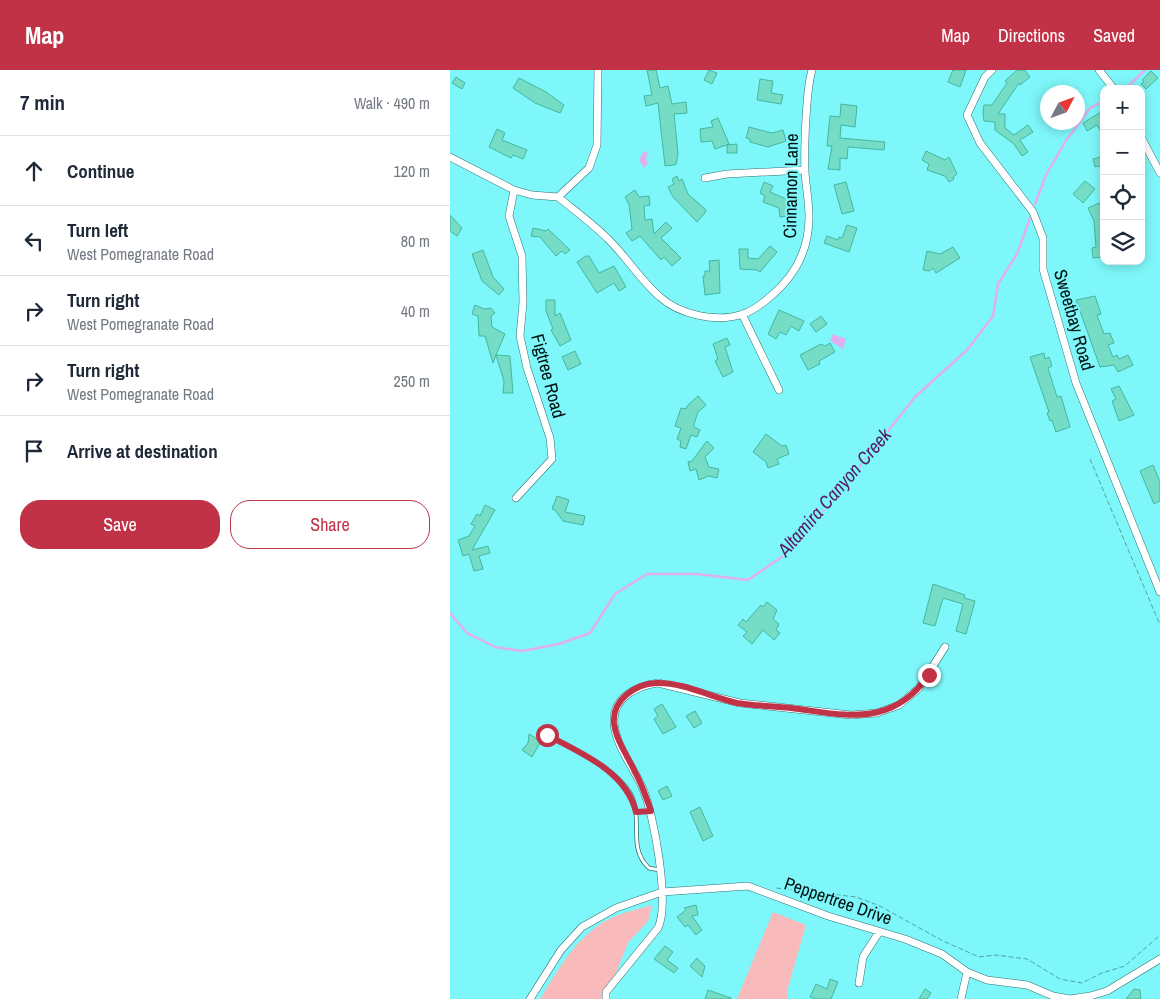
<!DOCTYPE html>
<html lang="en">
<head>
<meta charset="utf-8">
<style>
  :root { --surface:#fff; --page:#f2f2f3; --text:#1f2937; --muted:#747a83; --line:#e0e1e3; --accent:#c23246 }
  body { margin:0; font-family:"Archivo Narrow",sans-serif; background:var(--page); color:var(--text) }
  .controls { position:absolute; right:15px; top:15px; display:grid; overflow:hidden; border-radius:10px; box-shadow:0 2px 12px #0003 }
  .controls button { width:45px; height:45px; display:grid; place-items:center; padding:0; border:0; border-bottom:1px solid var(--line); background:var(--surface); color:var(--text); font:25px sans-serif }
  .compass { position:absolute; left:590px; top:15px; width:45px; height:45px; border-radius:50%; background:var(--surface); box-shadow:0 2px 12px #0003; rotate:49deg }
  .stop { position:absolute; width:15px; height:15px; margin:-11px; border:4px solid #c23246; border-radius:50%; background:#fff }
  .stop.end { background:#c23246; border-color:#fff; box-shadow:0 1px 5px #0008 }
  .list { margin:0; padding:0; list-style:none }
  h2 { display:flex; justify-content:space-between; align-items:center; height:65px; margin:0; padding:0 20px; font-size:21px }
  h2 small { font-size:16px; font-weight:400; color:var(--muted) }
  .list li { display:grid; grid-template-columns:32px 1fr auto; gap:15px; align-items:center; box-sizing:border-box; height:70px; padding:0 20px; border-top:1px solid var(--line) }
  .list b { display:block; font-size:19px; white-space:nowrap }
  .list p { margin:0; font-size:16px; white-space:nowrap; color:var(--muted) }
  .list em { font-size:16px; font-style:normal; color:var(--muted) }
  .actions { display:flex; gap:10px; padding:15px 20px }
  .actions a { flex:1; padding:11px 0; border:1px solid var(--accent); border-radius:20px; text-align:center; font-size:18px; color:var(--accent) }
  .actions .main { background:var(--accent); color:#fff }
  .icon { flex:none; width:28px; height:28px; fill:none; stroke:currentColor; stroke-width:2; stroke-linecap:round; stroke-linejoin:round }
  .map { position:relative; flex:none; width:710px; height:929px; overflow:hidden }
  header { display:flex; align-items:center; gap:30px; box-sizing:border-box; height:70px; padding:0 25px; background:var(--accent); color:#fff }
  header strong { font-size:24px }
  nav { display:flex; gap:28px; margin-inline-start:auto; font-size:18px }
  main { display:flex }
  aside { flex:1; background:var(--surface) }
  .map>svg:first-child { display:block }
</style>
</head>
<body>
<header>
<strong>Map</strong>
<nav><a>Map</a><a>Directions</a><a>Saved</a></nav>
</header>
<main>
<aside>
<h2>7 min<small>Walk · 490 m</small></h2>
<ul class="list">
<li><svg class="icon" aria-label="ahead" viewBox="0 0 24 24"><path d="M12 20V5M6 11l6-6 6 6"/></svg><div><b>Continue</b></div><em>120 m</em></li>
<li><svg class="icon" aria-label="left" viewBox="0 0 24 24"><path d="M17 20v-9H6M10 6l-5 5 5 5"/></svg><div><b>Turn left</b><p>West Pomegranate Road</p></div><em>80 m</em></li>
<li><svg class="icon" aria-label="right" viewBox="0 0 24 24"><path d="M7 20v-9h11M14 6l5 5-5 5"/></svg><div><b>Turn right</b><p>West Pomegranate Road</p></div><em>40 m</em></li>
<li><svg class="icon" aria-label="right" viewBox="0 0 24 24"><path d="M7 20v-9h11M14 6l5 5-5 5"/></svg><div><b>Turn right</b><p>West Pomegranate Road</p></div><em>250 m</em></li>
<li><svg class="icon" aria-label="arrive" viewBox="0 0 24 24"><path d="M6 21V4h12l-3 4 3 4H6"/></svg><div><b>Arrive at destination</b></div></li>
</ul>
<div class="actions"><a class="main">Save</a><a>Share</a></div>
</aside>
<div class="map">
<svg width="710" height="929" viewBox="0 0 710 929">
  <rect width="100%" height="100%" fill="#7ef7fa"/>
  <path fill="#f9babb" d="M202 835 198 851 178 873 155 929H90C109 898 127 865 161 848 174 842 189 839 202 835Z
    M323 842 356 855 337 921 338 929H287Z"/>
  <path fill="#e0afef" d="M194 81 198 83 196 89 198 93 194 98 189 90Z
    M383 264 396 269 393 279 380 271Z"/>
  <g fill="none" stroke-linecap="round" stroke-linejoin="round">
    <path stroke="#e0afef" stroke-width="2.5" d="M675 19 695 0
      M585 134 596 105 615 72 640 38 654 31
      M0 543 17 563 45 577 72 581 109 574 140 563 165 524 197 504H247L298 510 336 484 387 425 465 327 517 280 543 246 548 214 567 184 580 148"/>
  </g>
  <path fill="#75dcc6" stroke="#43b7a1" d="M197 0H206L210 18 218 16 222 34 236 32 237 43 224 44 228 84 226 94 224 95 215 96 208 33 196 36 194 26 202 25Z
    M259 0 267 3 262 14 254 10Z
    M503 0H516L510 17 498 12Z
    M567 0H575L580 7 570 15 569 13 548 44H555V58L564 65 578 55 583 62 570 70 578 82 572 86 564 74 545 60V52L534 51 533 43 534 35H542L557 13 555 11Z
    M701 1 708 8 696 19 691 14 694 12 692 10Z
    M6 7 15 13 12 19 2 13Z
    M69 8 96 22 114 35 110 43 85 33 63 18Z
    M310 9 323 11 321 23 333 25 331 34 307 30Z
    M391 34 407 36 405 57 391 55 390 68 435 72 434 80 398 77 397 89 390 88V100L378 99 382 76H377L380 46 390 47Z
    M651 42 654 47V67L647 55 637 61 633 53Z
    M268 48 279 74 265 79 262 71 251 72 250 59 263 57 261 51Z
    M299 57 322 63 333 60 336 71 318 77 300 72V69L296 68Z
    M47 59 55 63 52 70 77 80 73 89 63 85 61 88 39 77Z
    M287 74V83H277V75Z
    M476 81 495 90 499 87 507 104 503 107 504 109 499 112 495 106 477 100 479 94 472 90Z
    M654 86V95L645 97 643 89Z
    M227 106 229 111 232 109 238 124 256 140 255 143 247 152 223 127 218 117 224 114 222 109Z
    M635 111 645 119 633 133 623 124Z
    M314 112 323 116 320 122 341 131 340 146 330 147 329 138 313 132 315 126 310 123Z
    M396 112 404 141 392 144 384 115Z
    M185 120 189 127 199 126 200 135 194 136 195 150 202 149 204 164 216 152 222 158 211 168 231 188 222 196 214 187 211 190 190 166 182 171 176 163 182 159 179 134 175 127Z
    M649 133 654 142 651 144 654 187 643 188 642 178 646 177 644 151 638 138Z
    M0 145 12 158 7 166 0 161Z
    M397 155 407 158 399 182 374 173 377 166 388 170 389 167 392 168Z
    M83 158 96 161 98 159 120 180 115 184 112 181 106 186 90 167 81 166Z
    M320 176 327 182 310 202 307 200 290 199 289 179H298V188L308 189Z
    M503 177 510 188 486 203 483 198 479 201 473 200 477 181 490 184Z
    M33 180 43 207 54 219 49 225 32 211 22 184Z
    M136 186H139L149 203 164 196 176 217 169 221 164 213 147 223 127 192Z
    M269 190 270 223 255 225 253 206H255V201H260L259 191Z
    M645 226 651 244 647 245 654 264 660 263 664 273 658 275 663 287 667 285 669 289 678 285 683 295 668 302 664 295 650 297 626 230Z
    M96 230H105V246L110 243 121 270 110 276 101 260 103 259 96 241Z
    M25 235 34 239 41 238 45 243 41 246 42 257 55 264 46 285 60 286 63 323H53L54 311 46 285 43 293 35 266H29L28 246 22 244Z
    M329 240 354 251 349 261 341 256 336 265 330 262 326 269 318 264Z
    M371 246 377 254 366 262 360 254Z
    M277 268 280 275 275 277 283 302 273 307 265 291 268 289 263 274Z
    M380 273 385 282 369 291 370 294 358 300 350 285 371 274 375 276Z
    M125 281 131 294 118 300 112 287Z
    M594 283 595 289 599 287 602 296 598 298 607 327 611 326 620 357 606 362 602 350 600 351 597 343 599 342 580 287Z
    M669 316 684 345 669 351 662 331 666 329 661 319Z
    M248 326 256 335 248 342 244 354V357L250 360 247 367 241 365 236 379 230 377 231 371 227 369 231 358 225 356 231 338 236 339 238 335Z
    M316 364 332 376 336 375 339 384 327 389 329 394 318 398 316 392 303 382Z
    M257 371 264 378 255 387 259 397 269 399 267 408 259 406 249 410 246 399 240 401 238 392 242 391Z
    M703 395 710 412V431L704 434 690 401Z
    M107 426 119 430 115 442 135 446 133 455 113 451 105 440 102 439Z
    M35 435 45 440 22 480 38 476 40 483 29 486 33 499 24 501 19 484 13 486 8 470 19 466 25 456 21 454 27 444 30 446Z
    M483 514 515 525 514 528 525 531 516 564 506 561 513 534 493 528 485 556 473 553Z
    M317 532 327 540 323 549 329 554 326 560 330 563 324 570 313 560 302 574 293 566 297 562 288 555 293 549 296 552 311 535 313 537Z
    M212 634 226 657 213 664 204 649 208 646 204 639Z
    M245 641 252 653 244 658 236 646Z
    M79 664 91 671 82 687 72 680 78 673Z
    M217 716 222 726 213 730 208 721Z
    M250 737 263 766 253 771 240 742Z
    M246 835 248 845 242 846 252 860 246 865 238 855 235 857 227 847 236 840 234 838Z
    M215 876 223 882 217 890 228 898 224 903 204 889Z
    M247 888 255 896 252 907 240 896Z
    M380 909 388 912 381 929H365L360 927 366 914 377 919Z
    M475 919 481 923 477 929H469Z
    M684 919 690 920 691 929H676Z
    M258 920 281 928V929H255Z"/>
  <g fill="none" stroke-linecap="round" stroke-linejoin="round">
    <g stroke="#317173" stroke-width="4.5">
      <path id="service" d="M97 665C123 679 171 700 183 729 192 752 178 779 199 798L209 800
        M186 742 201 741"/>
    </g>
    <g stroke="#317173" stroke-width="8">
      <path id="minor" d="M542 0 535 7 517 45 530 73 583 142 593 168V199L626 313 710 522
        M649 0 664 19
        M691 67 710 103
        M0 87 64 120 82 125 108 127 139 98 147 75 148 0
        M255 108 277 104 355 100
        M64 120 59 146 72 186 73 233 70 266 77 298 100 368 102 389 66 428
        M108 127C124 140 142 153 157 168 176 186 190 210 210 227 230 245 267 253 293 244 303 241 313 233 321 226 346 205 359 180 359 147 359 132 356 117 355 102 354 79 356 20 362 0
        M292 244 329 320
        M409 913 413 887 429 862
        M80 929 111 880 132 857 166 838 212 822 298 816 378 846 455 869 492 884 517 902 537 910 577 915 603 926 620 929 640 926 657 921 710 889
        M156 929V922L208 858C220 833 204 745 193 719 184 698 165 675 164 652 163 627 187 616 208 613L290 633 401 645 427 643 449 635 469 618 495 577
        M511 929 517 902"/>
    </g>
    <path stroke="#50a2a4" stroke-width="1" stroke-dasharray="5 2.5" stroke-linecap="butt" d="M640 389 710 555
      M326 818 406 827 430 836 491 870 529 887 545 885 577 889 610 909 632 913 652 903 675 896 710 865"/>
    <use href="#service" stroke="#fff" stroke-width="3"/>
    <use href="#minor" stroke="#fff" stroke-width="7"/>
  </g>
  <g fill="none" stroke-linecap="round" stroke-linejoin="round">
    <path stroke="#c23246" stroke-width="6" d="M97 665C131 683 176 701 186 742L201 741C196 727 192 714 185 702 178 686 166 671 164 653 162 630 185 614 206 613 233 612 261 627 287 633 305 636 323 636 341 638 368 641 400 649 428 642 449 637 466 623 479 605"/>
  </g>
  <g text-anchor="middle" stroke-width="4" stroke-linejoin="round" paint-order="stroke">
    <g font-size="18" fill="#001112" stroke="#7ef7fa">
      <text transform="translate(341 116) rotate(-89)" y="6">Cinnamon Lane</text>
      <text transform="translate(624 250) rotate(74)" y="6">Sweetbay Road</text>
      <text transform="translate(98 306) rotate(75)" y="6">Figtree Road</text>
      <text transform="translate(388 831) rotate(19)" y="6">Peppertree Drive</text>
    </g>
    <g font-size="19" font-style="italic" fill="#561b66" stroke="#7ef7fa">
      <text transform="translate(384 422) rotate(-49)" y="7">Altamira Canyon Creek</text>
    </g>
  </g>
</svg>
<div class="controls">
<button>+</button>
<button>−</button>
<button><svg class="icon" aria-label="locate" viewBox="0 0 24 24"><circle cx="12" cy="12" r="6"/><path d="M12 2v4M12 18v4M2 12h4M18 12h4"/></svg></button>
<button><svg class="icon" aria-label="layers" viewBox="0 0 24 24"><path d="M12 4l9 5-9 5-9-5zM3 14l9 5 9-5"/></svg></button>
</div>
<svg class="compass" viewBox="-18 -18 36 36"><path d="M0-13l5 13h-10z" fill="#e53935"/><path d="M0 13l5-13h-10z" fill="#747a83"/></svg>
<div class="stop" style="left:97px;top:665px"></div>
<div class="stop end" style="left:479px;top:605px"></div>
</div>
</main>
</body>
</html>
